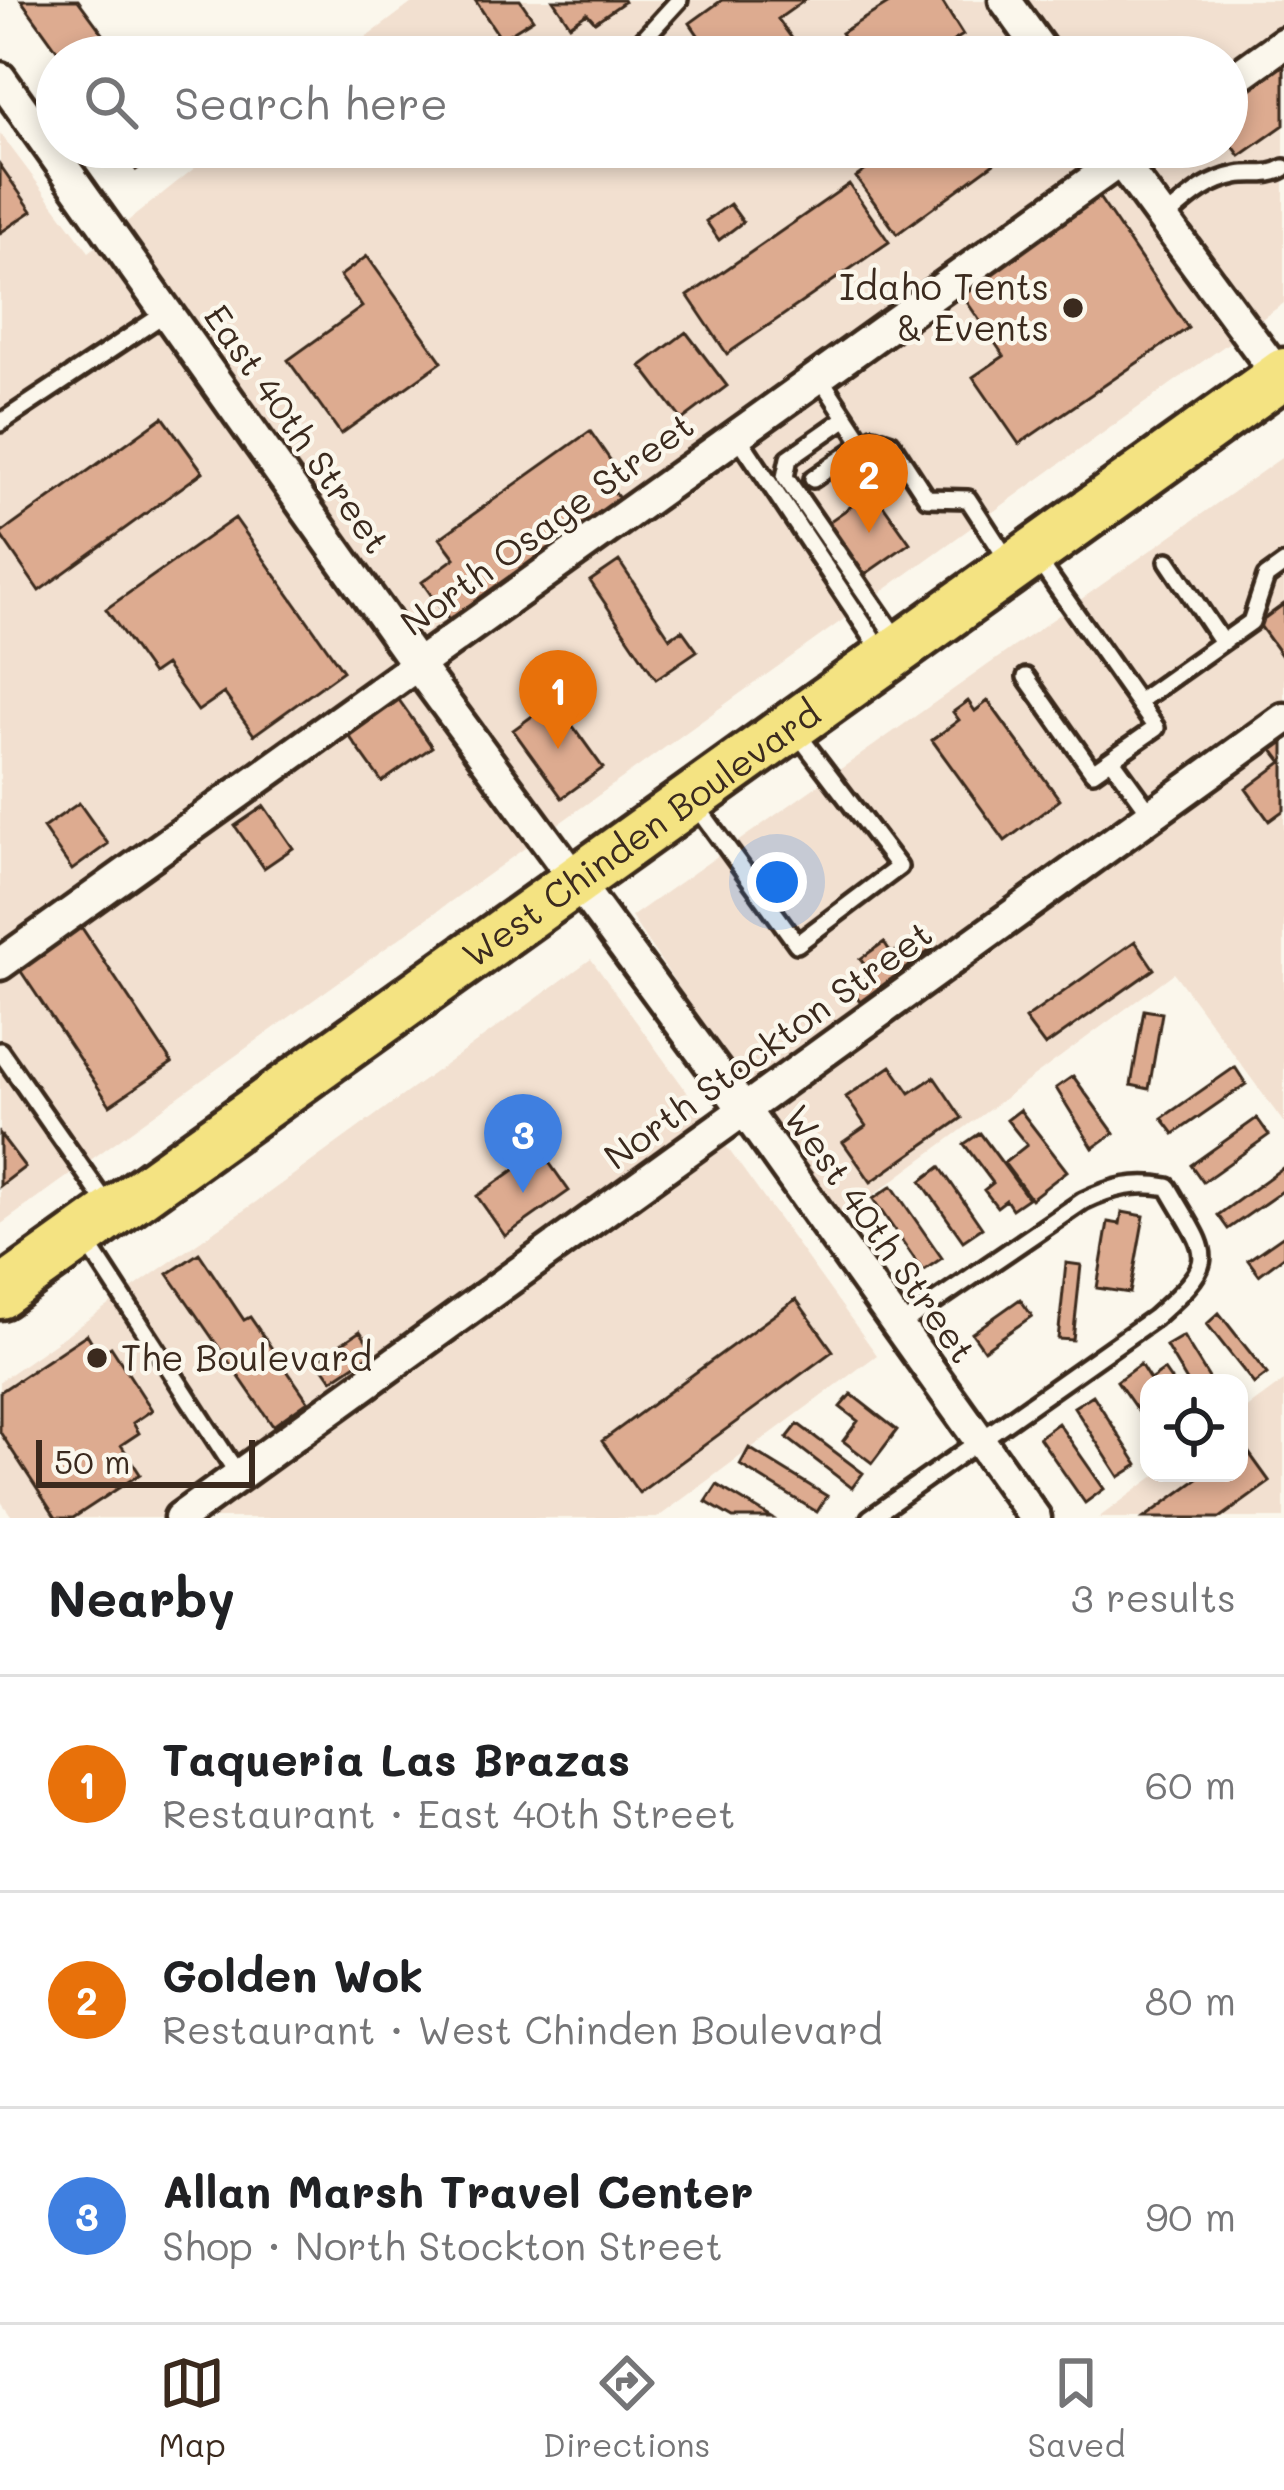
<!DOCTYPE html>
<html lang="en">
<head>
<meta charset="utf-8">
<style>
  :root { --surface:#fff; --page:#f6f6f6; --text:#202124; --muted:#757577; --line:#e0e0e0; --accent:#3b2a1e }
  body { margin:0; font-family:Mali,sans-serif; background:var(--page); color:var(--text) }
  .controls { position:absolute; right:36px; bottom:36px; display:grid; overflow:hidden; border-radius:24px; box-shadow:0 6px 18px #0003 }
  .controls button { width:108px; height:108px; display:grid; place-items:center; padding:0; border:0; border-bottom:3px solid var(--line); background:var(--surface); color:var(--text); font:60px sans-serif }
  .scale { position:absolute; left:36px; bottom:30px; width:219px; box-sizing:border-box; padding-left:12px; border:6px solid #3b2a1e; border-top:0; font-size:33px; line-height:42px; white-space:nowrap; color:#3b2a1e; -webkit-text-stroke:9px #fbf7ec; paint-order:stroke }
  .you { position:absolute; left:777px; top:882px; width:42px; height:42px; margin:-30px; border:9px solid #fff; border-radius:50%; background:#1a73e8; box-shadow:0 0 0 18px #1a73e833 }
  .badge { display:grid; place-items:center; width:78px; height:78px; border-radius:50%; background:var(--accent); color:#fff; font-size:39px; font-weight:700 }
  .pin { position:absolute; translate:-50% -99px; filter:drop-shadow(0 3px 6px #0008) }
  .pin::after { content:''; position:absolute; top:63px; width:42px; height:36px; background:inherit; clip-path:polygon(0 0,100% 0,50% 100%) }
  .list { margin:0; padding:0; list-style:none }
  h2 { display:flex; justify-content:space-between; align-items:center; height:156px; margin:0; padding:0 48px; font-size:51px }
  h2 small { font-size:39px; font-weight:400; color:var(--muted) }
  .list li { display:grid; grid-template-columns:78px 1fr auto; gap:36px; align-items:center; box-sizing:border-box; height:216px; padding:0 48px; border-top:3px solid var(--line) }
  .list b { display:block; font-size:45px; white-space:nowrap }
  .list p { margin:0; font-size:39px; white-space:nowrap; color:var(--muted) }
  .list em { font-size:39px; font-style:normal; color:var(--muted) }
  .icon { flex:none; width:66px; height:66px; fill:none; stroke:currentColor; stroke-width:2; stroke-linecap:round; stroke-linejoin:round }
  .map { position:relative; flex:none; width:1284px; height:1518px; overflow:hidden }
  .search { position:absolute; background:var(--surface); box-shadow:0 6px 18px #0003; left:36px; right:36px; top:36px; height:132px; display:flex; align-items:center; gap:30px; box-sizing:border-box; padding:0 42px; border-radius:66px; color:var(--muted); font-size:45px }
  .sheet { height:804px; background:var(--surface) }
  nav { display:flex; justify-content:space-around; align-items:center; box-sizing:border-box; height:168px; border-top:3px solid var(--line); background:var(--surface); font-size:33px; color:var(--muted) }
  nav a { display:grid; justify-items:center; gap:6px }
  nav .on { color:var(--accent) }
  .map>svg:first-child { display:block }
</style>
</head>
<body>
<div class="map">
<svg width="1284" height="1518" viewBox="0 0 1284 1518">
  <rect width="100%" height="100%" fill="#fbf7ec"/>
  <filter id="ink" filterUnits="userSpaceOnUse"><feTurbulence type="fractalNoise" baseFrequency=".00833" numOctaves="2"/><feDisplacementMap in="SourceGraphic" scale="24" xChannelSelector="R" yChannelSelector="G"/><feConvolveMatrix kernelMatrix="1 2 1 2 8 2 1 2 1" color-interpolation-filters="sRGB"/></filter>
  <g filter="url(#ink)">
    <path fill="#f2e0d0" d="M416 0H1284V303L0 1225V133L89 252 221 147H1227V57H340Z
      M1284 456V1123L1174 973 837 1222 631 917Z
      M591 959 877 1355 657 1518H13L0 1500V1381L263 1197Z
      M1284 1381V1518H1098L1159 1473H1239V1414Z"/>
    <path fill="#ddab90" stroke="#3b2a1e" stroke-width="3" d="M21 0H78L109 42 89 57H62Z
      M475 0H520L533 19 501 39Z
      M553 0H623L624 2 595 22 587 13 570 25Z
      M722 0H805L778 19 801 51 793 57H701L709 51 690 23Z
      M894 0H941L963 35 928 57H856L841 33Z
      M1284 60V125L1240 156 1227 138V100Z
      M120 147H164L165 150 136 170Z
      M898 147H1016L897 234 856 177Z
      M0 165 32 211 0 233Z
      M849 184 889 242 727 354 688 296Z
      M1096 193 1188 328 1019 444 973 377 1004 356 958 289Z
      M730 204 743 222 719 240 706 221Z
      M367 256 442 362 341 434 288 360 362 307 340 276Z
      M686 332 727 386 682 420 641 366Z
      M163 417 203 472 39 591 0 534Z
      M590 431 615 467 603 476 620 500 451 623 422 582 455 558 440 538Z
      M873 491 910 543 864 575 827 523Z
      M235 518 343 671 254 735 224 693 198 711 165 665 152 674 106 609Z
      M619 561 670 638 682 630 697 651 656 679 590 581Z
      M1284 604V659L1258 623Z
      M392 690 432 747 382 782 342 726Z
      M554 700 603 768 562 798 513 730Z
      M968 701 975 711 988 701 1060 800 1005 841 932 740 959 720 953 712Z
      M1284 742V810L1269 821 1246 789 1282 762 1273 750Z
      M79 803 108 844 72 870 43 828Z
      M264 806 293 848 264 868 235 826Z
      M78 922 172 1063 110 1105 16 964Z
      M921 933 932 949 860 1002 849 986 869 971 860 959 884 942 892 954Z
      M1135 941 1154 969 1045 1046 1025 1019Z
      M1144 1010 1162 1013 1149 1089 1131 1085Z
      M891 1066 910 1093 934 1077 962 1118 871 1182 843 1142 866 1126 846 1097Z
      M1235 1067 1246 1084 1174 1134 1162 1118Z
      M1073 1076 1114 1133 1093 1148 1056 1088Z
      M1020 1110 1067 1171 1031 1199 1004 1163 1027 1145 1007 1120Z
      M1257 1118 1269 1135 1203 1182 1191 1165Z
      M980 1133 1028 1198 1012 1209 1006 1200 997 1207 984 1190 993 1183 964 1144Z
      M0 1134 25 1167 0 1186Z
      M541 1151 569 1191 505 1236 477 1196Z
      M940 1167 982 1228 963 1241 921 1181Z
      M1284 1167V1190L1228 1229 1218 1215Z
      M892 1186 942 1258 923 1271 873 1199Z
      M1122 1212 1144 1216 1130 1293 1097 1288 1108 1222 1120 1224Z
      M1284 1235V1256L1259 1275 1248 1260Z
      M199 1253 244 1320 250 1317 308 1401 273 1426 168 1274Z
      M1066 1263 1081 1265 1073 1340 1058 1339Z
      M796 1299 833 1351 639 1493 602 1441Z
      M1020 1299 1032 1316 984 1350 972 1333Z
      M1219 1313 1267 1374 1254 1384 1207 1324Z
      M360 1331 374 1352 332 1380 318 1360Z
      M87 1334 99 1354 111 1347 152 1410 133 1423 139 1433 121 1445 140 1474 73 1518H56L0 1432V1392Z
      M1183 1336 1212 1383H1188L1166 1346Z
      M1140 1364 1150 1380 1164 1370 1173 1383H1149V1427L1117 1381Z
      M851 1394 897 1430 872 1463 843 1441 858 1421 840 1407Z
      M1093 1395 1138 1465 1119 1477 1074 1407Z
      M1058 1423 1104 1489 1085 1503 1039 1437Z
      M798 1424 863 1473 852 1488 787 1438Z
      M1244 1446 1270 1482 1220 1518H1144L1206 1473H1239V1450Z
      M749 1448 827 1496 817 1512 740 1465Z
      M717 1485 772 1518H733L706 1502Z"/>
    <g fill="none" stroke-linecap="round" stroke-linejoin="round">
      <g stroke="#3b2a1e" stroke-width="24">
        <path id="lane" d="M627 57 679 0
          M1163 220C1187 200 1205 181 1237 175 1253 172 1269 177 1284 168
          M819 376 863 443
          M846 418 789 458 785 477 899 642
          M0 423 167 312
          M737 435 882 652
          M813 479 873 437 891 443 927 498 968 499 1011 565
          M1168 561 1222 642
          M1026 677 1093 772 1156 728 1038 560
          M1138 702 1251 622 1266 577 1284 564
          M1112 760 1152 815
          M696 805 797 944 899 867 797 733
          M0 1051 111 1210
          M87 1242 239 1476
          M870 1518 1154 1318C1222 1257 1209 1259 1168 1187 1136 1181 1112 1187 1083 1201L898 1327"/>
      </g>
      <g stroke="#3b2a1e" stroke-width="39">
        <path id="street" d="M1005 0 1046 57
          M0 78 417 665 745 1111 1035 1518
          M1227 84 1284 43
          M1110 147 1284 383
          M0 964 1139 147
          M180 1518 1284 719"/>
      </g>
      <g stroke="#3b2a1e" stroke-width="57">
        <g id="primary">
          <path id="s1" d="M0 1294 1284 373"/>
        </g>
      </g>
      <use href="#lane" stroke="#fbf7ec" stroke-width="15"/>
      <use href="#street" stroke="#fbf7ec" stroke-width="30"/>
      <use href="#primary" stroke="#f4e382" stroke-width="48"/>
    </g>
  </g>
  <g fill="#3b2a1e" stroke="#fbf7ec" stroke-width="4.5">
    <circle cx="1073" cy="308" r="12"/>
    <circle cx="97" cy="1358" r="12"/>
  </g>
  <g text-anchor="middle" stroke-width="9" stroke-linejoin="round" paint-order="stroke">
    <g font-size="36" fill="#3b2a1e" stroke="#fbf7ec" text-anchor="end">
      <text x="1049" y="300">Idaho Tents<tspan x="1049" dy="41">&amp; Events</tspan></text>
      <text x="121" y="1371" text-anchor="start">The Boulevard</text>
    </g>
    <g font-size="36" fill="#3b2a1e" stroke="#fbf7ec">
      <text transform="translate(297 429) rotate(55)" y="13">East 40th Street</text>
      <text transform="translate(547 524) rotate(-36)" y="13">North Osage Street</text>
      <text dy="13" stroke="none"><textPath href="#s1" startOffset="789">West Chinden Boulevard</textPath></text>
      <text transform="translate(768 1045) rotate(-36)" y="13">North Stockton Street</text>
      <text transform="translate(880 1234) rotate(55)" y="13">West 40th Street</text>
    </g>
  </g>
</svg>
<div class="controls">
<button><svg class="icon" aria-label="locate" viewBox="0 0 24 24"><circle cx="12" cy="12" r="6"/><path d="M12 2v4M12 18v4M2 12h4M18 12h4"/></svg></button>
</div>
<div class="scale">50 m</div>
<div class="you"></div>
<div class="pin badge" style="left:558px;top:749px;background:#e8710a">1</div>
<div class="pin badge" style="left:869px;top:533px;background:#e8710a">2</div>
<div class="pin badge" style="left:523px;top:1193px;background:#3f7fe0">3</div>
<div class="search"><svg class="icon" aria-label="search" viewBox="0 0 24 24"><circle cx="10" cy="10" r="6"/><path d="M15 15l6 6"/></svg>Search here</div>
</div>
<section class="sheet">
<h2>Nearby<small>3 results</small></h2>
<ul class="list">
<li><span class="badge" style="background:#e8710a">1</span><div><b>Taqueria Las Brazas</b><p>Restaurant · East 40th Street</p></div><em>60 m</em></li>
<li><span class="badge" style="background:#e8710a">2</span><div><b>Golden Wok</b><p>Restaurant · West Chinden Boulevard</p></div><em>80 m</em></li>
<li><span class="badge" style="background:#3f7fe0">3</span><div><b>Allan Marsh Travel Center</b><p>Shop · North Stockton Street</p></div><em>90 m</em></li>
</ul>
</section>
<nav>
<a class="on"><svg class="icon" aria-label="map" viewBox="0 0 24 24"><path d="M3 6l6-2 6 2 6-2v14l-6 2-6-2-6 2zM9 4v14M15 6v14"/></svg>Map</a>
<a><svg class="icon" aria-label="directions" viewBox="0 0 24 24"><path d="M12 3l9 9-9 9-9-9zM9 14v-3h6M13 9l2 2-2 2"/></svg>Directions</a>
<a><svg class="icon" aria-label="saved" viewBox="0 0 24 24"><path d="M7 4h10v16l-5-4-5 4z"/></svg>Saved</a>
</nav>
</body>
</html>
